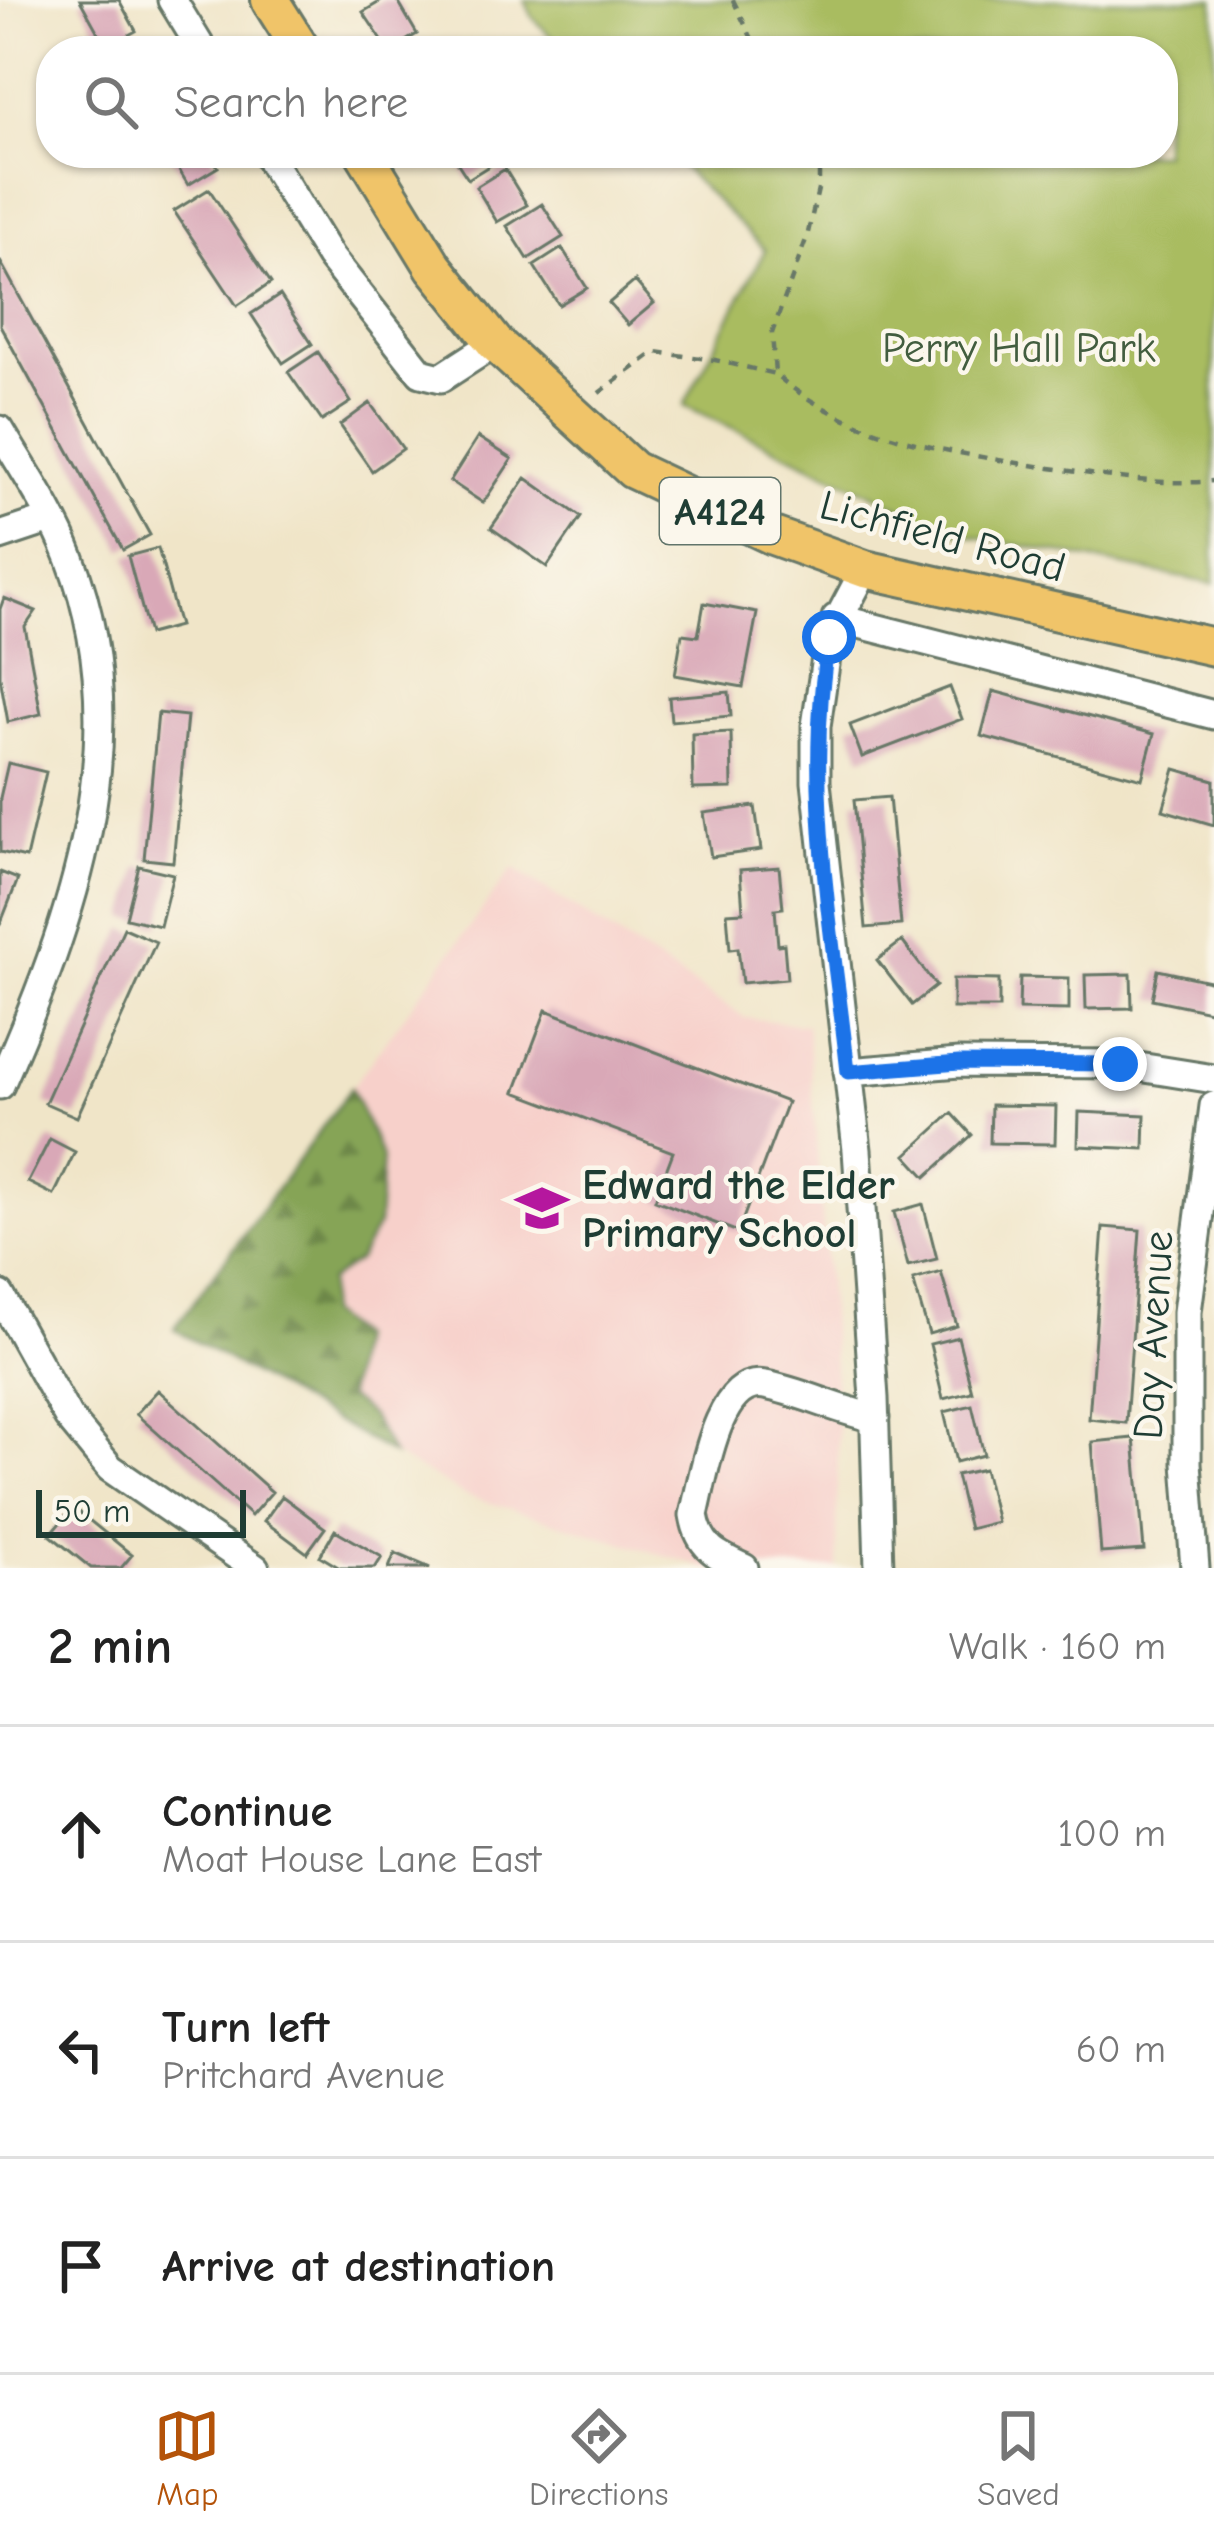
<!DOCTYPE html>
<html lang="en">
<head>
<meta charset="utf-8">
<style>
  :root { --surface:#fff; --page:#f2f2f2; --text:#222; --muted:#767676; --line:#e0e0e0; --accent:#b45309 }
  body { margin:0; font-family:"Comic Neue",sans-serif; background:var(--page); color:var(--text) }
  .scale { position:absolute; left:36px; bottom:30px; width:210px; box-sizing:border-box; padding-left:12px; border:6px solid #1f3d34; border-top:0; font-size:33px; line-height:42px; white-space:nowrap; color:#1f3d34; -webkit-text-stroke:9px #fbf7ec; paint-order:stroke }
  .stop { position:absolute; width:36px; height:36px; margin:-27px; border:9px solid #1a73e8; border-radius:50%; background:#fff }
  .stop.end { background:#1a73e8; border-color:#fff; box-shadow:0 3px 12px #0008 }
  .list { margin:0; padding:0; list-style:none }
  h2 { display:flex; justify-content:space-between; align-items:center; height:156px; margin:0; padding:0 48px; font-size:51px }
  h2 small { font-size:39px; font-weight:400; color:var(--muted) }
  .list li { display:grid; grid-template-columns:78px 1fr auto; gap:36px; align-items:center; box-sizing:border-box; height:216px; padding:0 48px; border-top:3px solid var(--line) }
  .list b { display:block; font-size:45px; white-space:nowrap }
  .list p { margin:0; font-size:39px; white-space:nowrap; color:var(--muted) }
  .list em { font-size:39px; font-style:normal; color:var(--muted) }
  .icon { flex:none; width:66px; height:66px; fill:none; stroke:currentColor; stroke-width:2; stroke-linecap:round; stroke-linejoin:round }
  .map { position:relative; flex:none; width:1214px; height:1568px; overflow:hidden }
  .search { position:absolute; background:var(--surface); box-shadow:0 3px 9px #0004; left:36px; right:36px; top:36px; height:132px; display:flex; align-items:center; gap:30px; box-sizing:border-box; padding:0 42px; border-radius:48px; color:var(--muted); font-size:45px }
  .sheet { height:804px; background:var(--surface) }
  nav { display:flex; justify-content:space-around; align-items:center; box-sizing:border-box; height:168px; border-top:3px solid var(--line); background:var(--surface); font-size:33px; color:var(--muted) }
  nav a { display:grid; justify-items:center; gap:6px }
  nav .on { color:var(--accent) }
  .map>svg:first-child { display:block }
</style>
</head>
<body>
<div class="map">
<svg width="1214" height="1568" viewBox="0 0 1214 1568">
  <defs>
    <pattern id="forest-firs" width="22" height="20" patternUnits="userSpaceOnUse" patternTransform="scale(3)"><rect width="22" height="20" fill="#86a456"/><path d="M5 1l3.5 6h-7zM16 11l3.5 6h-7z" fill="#6d8748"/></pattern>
  </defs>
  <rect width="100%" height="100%" fill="#fbf7ec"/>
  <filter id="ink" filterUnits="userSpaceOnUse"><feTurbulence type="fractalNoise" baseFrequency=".00833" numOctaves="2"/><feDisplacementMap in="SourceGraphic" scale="24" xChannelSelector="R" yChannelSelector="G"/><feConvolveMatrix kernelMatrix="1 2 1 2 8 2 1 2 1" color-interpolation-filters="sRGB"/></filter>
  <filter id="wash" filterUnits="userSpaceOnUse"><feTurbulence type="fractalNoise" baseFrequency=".004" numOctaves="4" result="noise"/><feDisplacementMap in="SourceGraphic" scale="48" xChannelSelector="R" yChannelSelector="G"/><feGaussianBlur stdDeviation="2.7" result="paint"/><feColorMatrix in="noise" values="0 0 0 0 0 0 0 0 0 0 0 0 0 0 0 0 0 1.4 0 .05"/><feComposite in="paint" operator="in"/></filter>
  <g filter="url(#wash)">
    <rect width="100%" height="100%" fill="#f0e5c8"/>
    <path fill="#f7d0ca" d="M513 868 745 1018 807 1025 838 1417 837 1568H707L464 1495 174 1329Z"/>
    <path fill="url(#forest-firs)" stroke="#527045" stroke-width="3" d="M351 1088 382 1158 378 1225 358 1260 329 1281 327 1313 357 1337 347 1397 371 1416 392 1454 174 1329Z"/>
    <path fill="#a9bc60" stroke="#647c4a" stroke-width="3" d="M525 0H1214V584L953 532 684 405 765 250 668 153H1163V51H565L533 18Z"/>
    <g id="blocks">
      <path fill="#d9a8b7" d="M80 0H119L136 31 106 47Z
        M383 0H397L417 34 389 51 363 12Z
        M169 153H210L218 167 188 185Z
        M451 153H496L500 159 468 179Z
        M505 169 527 205 497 222 476 187Z
        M209 189 271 283 237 306 174 211Z
        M542 204 563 237 528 259 507 226Z
        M562 248 587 288 559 305 534 266Z
        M0 261 150 535 123 550 0 325Z
        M635 281 654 303 628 325 609 303Z
        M280 295 312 344 283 363 251 314Z
        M318 352 351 402 322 421 288 372Z
        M370 403 403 449 372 471 340 425Z
        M478 437 512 459 483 503 450 481Z
        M526 478 581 517 547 567 491 528Z
        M158 548 179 626 149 634 128 556Z
        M4 598 36 611 25 627 41 714 8 722 0 677V609Z
        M704 603 757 613 743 687 675 675 682 634 698 636Z
        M950 687 962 719 862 757 850 725Z
        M993 691 1154 734 1142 779 981 736Z
        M729 692 731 716 671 721 669 697Z
        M158 713 187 716 173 862 144 859Z
        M731 732 732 788 693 789 692 734Z
        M8 763 46 772 26 858 0 852V798Z
        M1175 769 1214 780V825L1163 810Z
        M889 797 901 925 866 928 854 800Z
        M755 806 761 850 711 857 704 813Z
        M139 866 173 874 160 926 126 918Z
        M779 867 783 908 775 909 778 945 784 944 787 979 742 983 738 948 730 949 727 913 743 912 740 870Z
        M0 872 18 879 0 925Z
        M124 928 156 942 77 1117 45 1103Z
        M902 941 936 986 912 1005 877 960Z
        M1158 970 1214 982V1012L1152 999Z
        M1131 974 1132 1008 1086 1009 1085 975Z
        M1020 977 1069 978V1010L1019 1009Z
        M953 979 999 980V1008H953Z
        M546 1010 787 1102 738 1232 655 1200 673 1152 515 1092Z
        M991 1105 1056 1106 1055 1144 990 1143Z
        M1079 1112 1145 1115 1144 1149 1078 1146Z
        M952 1113 972 1135 926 1177 906 1155Z
        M50 1139 75 1152 54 1195 28 1182Z
        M923 1204 937 1259 908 1266 894 1212Z
        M1103 1227 1140 1230 1126 1423 1089 1419Z
        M941 1272 957 1326 929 1334 913 1280Z
        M958 1337 972 1392 943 1399 930 1344Z
        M158 1390 272 1492 251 1516 136 1414Z
        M972 1405 984 1455 956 1462 944 1412Z
        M1134 1438 1144 1550 1101 1553 1092 1442Z
        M984 1469 997 1522 969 1529 956 1475Z
        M282 1496 325 1528 307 1553 264 1521Z
        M73 1507 132 1555 121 1568H91L50 1535Z
        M335 1530 382 1557 375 1568H340L320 1556Z
        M395 1553 430 1568H389Z"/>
    </g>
  </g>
  <g filter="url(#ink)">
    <use href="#blocks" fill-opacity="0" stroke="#687868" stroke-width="3"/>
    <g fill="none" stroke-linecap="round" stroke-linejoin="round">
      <g stroke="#687868" stroke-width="33">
        <path id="minor" d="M172 0 203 51
          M266 153 330 257 421 373 441 378 495 343
          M0 430C24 471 53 513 70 558 139 737 73 920 0 1085
          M0 536 51 519
          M865 569 829 637 816 726V782L857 1150 874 1398 879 1568
          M836 618 1214 715
          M848 1072 959 1063 1120 1064 1214 1079
          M0 1295 68 1417 110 1468 255 1568
          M744 1568C716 1555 699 1547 694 1515 703 1480 717 1375 765 1385 802 1392 837 1410 875 1418
          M1195 1568 1187 1463V1312L1214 1106"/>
      </g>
      <g stroke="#687868" stroke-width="42">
        <path id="major" d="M270 0 302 51
          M364 153 434 267 495 343 633 470 773 536 865 569 1214 647"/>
      </g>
      <path stroke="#687868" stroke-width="4.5" stroke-dasharray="9 9" stroke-linecap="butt" d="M733 0 758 51
        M819 153V185L807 237 772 333 775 374C851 440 954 453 1050 468 1106 476 1157 486 1214 481
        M599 393 655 352 715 360 775 374"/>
      <use href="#minor" stroke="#fff" stroke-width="27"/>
      <use href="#major" stroke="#f0c469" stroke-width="36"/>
    </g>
  </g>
  <g fill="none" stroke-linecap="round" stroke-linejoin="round" filter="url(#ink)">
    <path stroke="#1a73e8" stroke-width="15" d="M829 637C803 782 832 926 848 1072L959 1063 1120 1064"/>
  </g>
  <defs>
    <g id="school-bare" transform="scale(4.14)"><path d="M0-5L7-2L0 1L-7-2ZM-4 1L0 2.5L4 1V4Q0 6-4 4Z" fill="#b5179e" stroke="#fbf7ec" stroke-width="2.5" paint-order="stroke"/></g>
  </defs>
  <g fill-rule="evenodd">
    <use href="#school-bare" x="542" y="1208"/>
  </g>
  <g text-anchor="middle" stroke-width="9" stroke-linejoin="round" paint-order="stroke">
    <rect fill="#fbf7ec" stroke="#61756b" stroke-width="3" x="660" y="478" width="120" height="66" rx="9"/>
    <g font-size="39" font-weight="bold" fill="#1f3d34">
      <text x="720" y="525">A4124</text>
    </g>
    <g font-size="42" fill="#425d3f" stroke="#fbf7ec">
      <text x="1019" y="362">Perry Hall Park</text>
    </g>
    <g font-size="42" fill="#1f3d34" stroke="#fbf7ec">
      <text transform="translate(943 535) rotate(15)" y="15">Lichfield Road</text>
      <text transform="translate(1152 1335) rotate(-87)" y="15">Day Avenue</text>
    </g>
    <g font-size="42" font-weight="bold" fill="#1f3d34" stroke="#fbf7ec" text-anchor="start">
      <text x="582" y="1199">Edward the Elder<tspan x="582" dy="48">Primary School</tspan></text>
    </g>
  </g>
</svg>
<div class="scale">50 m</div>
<div class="stop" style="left:829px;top:637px"></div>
<div class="stop end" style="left:1120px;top:1064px"></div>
<div class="search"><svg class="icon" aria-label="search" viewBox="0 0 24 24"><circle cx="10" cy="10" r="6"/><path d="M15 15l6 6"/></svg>Search here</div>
</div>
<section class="sheet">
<h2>2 min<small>Walk · 160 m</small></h2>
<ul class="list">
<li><svg class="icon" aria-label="ahead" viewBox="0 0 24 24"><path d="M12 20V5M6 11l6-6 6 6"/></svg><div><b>Continue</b><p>Moat House Lane East</p></div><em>100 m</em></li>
<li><svg class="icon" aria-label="left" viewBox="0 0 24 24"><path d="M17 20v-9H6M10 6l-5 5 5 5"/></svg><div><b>Turn left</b><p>Pritchard Avenue</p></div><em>60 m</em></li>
<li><svg class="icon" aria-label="arrive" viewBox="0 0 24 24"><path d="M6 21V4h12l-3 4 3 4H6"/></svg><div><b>Arrive at destination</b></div></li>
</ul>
</section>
<nav>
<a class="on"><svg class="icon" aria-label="map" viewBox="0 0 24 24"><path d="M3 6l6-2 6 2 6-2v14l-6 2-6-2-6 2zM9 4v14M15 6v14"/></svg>Map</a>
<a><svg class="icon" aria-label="directions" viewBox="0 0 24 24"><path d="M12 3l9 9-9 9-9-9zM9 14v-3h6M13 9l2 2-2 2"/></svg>Directions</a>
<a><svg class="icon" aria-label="saved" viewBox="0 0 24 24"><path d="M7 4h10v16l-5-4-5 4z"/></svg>Saved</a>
</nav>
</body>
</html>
